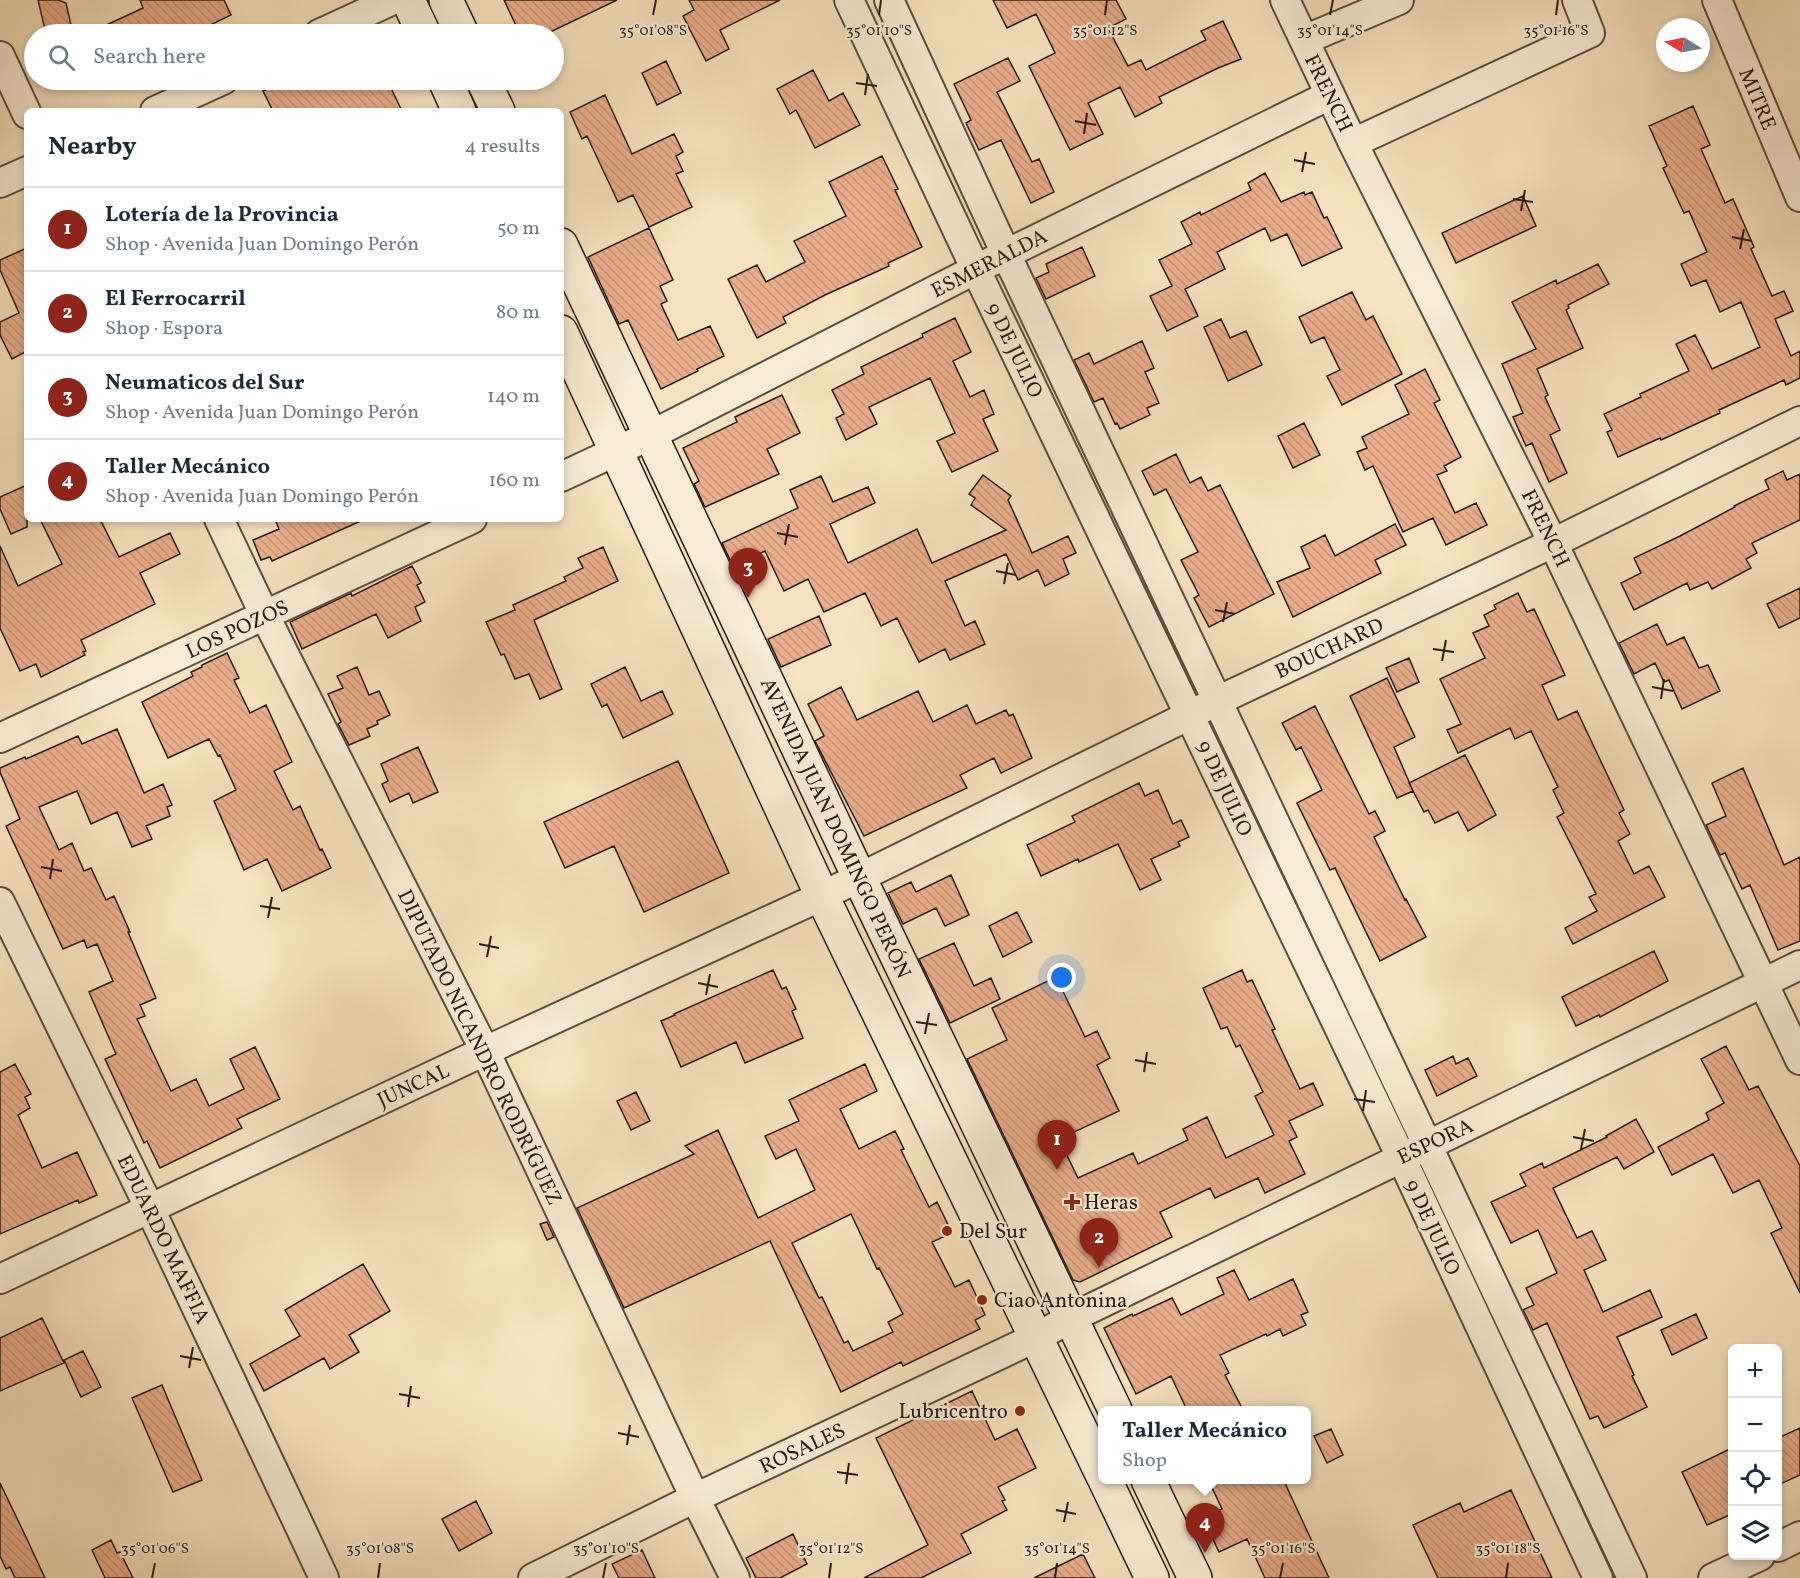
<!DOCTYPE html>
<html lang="en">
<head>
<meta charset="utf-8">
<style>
  :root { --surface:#fff; --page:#f6f6f7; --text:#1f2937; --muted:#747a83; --line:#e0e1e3; --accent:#8f2418 }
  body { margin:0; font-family:Vollkorn,serif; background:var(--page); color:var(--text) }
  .controls { position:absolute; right:18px; bottom:18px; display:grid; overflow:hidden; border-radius:9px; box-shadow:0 3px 9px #0003 }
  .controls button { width:54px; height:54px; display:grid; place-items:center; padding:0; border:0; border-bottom:2px solid var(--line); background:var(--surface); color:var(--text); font:30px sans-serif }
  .compass { position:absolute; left:1656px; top:18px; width:54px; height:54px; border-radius:50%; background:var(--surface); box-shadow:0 3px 9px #0003; rotate:280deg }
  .you { position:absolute; left:1062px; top:978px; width:21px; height:21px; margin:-15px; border:4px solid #fff; border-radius:50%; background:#1a73e8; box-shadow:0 0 0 9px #1a73e833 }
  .badge { display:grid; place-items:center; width:39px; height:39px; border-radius:50%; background:var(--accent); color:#fff; font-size:20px; font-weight:700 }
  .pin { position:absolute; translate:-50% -50px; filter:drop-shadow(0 2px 3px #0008) }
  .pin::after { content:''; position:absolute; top:32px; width:21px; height:18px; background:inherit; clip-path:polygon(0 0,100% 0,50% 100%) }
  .popup { position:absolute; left:1098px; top:1406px; width:213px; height:78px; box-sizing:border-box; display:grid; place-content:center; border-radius:9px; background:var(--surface); filter:drop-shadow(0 2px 4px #0005); font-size:20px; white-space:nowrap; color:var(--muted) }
  .popup b { font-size:22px; color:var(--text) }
  .popup::after { content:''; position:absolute; left:50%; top:100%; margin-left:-12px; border:12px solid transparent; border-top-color:var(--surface) }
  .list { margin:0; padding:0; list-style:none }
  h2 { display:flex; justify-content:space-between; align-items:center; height:78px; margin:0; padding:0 24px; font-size:26px }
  h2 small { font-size:20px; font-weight:400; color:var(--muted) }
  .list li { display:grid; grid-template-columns:39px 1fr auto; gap:18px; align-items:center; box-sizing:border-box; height:84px; padding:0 24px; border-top:2px solid var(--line) }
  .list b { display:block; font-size:22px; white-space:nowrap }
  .list p { margin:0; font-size:20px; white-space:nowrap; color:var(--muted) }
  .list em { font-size:20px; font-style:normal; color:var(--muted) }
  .icon { flex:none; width:33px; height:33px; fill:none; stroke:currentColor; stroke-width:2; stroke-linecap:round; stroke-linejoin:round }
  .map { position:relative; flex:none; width:1800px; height:1578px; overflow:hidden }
  .search { position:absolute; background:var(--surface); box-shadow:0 3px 9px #0003; left:24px; top:24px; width:540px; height:66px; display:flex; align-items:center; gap:15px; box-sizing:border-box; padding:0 21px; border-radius:33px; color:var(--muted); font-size:22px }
  .panel { position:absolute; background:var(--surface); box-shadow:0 3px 9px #0003; left:24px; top:108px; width:540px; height:414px; border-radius:9px }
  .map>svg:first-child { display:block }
</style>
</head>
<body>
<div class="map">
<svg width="1800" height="1578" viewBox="0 0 1800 1578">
  <defs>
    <pattern id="building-back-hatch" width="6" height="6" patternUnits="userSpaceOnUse" patternTransform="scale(1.5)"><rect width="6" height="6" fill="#e9ae8b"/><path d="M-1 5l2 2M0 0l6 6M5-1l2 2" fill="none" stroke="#c89577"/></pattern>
  </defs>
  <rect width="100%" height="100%" fill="#f6e2be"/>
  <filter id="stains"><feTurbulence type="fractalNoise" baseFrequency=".00333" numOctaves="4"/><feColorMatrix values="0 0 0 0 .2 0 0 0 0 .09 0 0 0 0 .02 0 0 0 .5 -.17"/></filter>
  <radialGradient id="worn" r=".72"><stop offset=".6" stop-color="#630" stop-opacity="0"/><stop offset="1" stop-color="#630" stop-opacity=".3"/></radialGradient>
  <path fill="url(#building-back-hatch)" stroke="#271b14" stroke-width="1.5" fill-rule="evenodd" d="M38 0H58L66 3 73 34H46Z
    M140 0H224L231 15 208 26 212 34H87L143 8Z
    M504 0H617L546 34H520Z
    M689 0H780L720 30 729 49 706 61 683 16 694 10Z
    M993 0H1116L1126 19 1108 28 1128 66 1141 60 1146 70 1206 40 1201 31 1223 21 1241 59 1218 68 1159 97 1162 103 1135 117 1120 87 1088 103 1103 134 1070 150 1029 66 1055 53 1036 14 1007 28Z
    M1008 58 1020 81 997 92 1032 162 1039 159 1054 192 1031 203 1001 140 979 150 966 123 971 120 954 84Z
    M666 61 681 93 657 105 642 73Z
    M813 70 829 101 843 93 860 125 815 148 796 110 790 114 777 89Z
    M287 80H387L402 111H273L263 91Z
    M605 95 632 154 674 134 683 152 676 156 683 171 676 174 692 207 649 227 633 195 618 202 587 136 582 139 570 112Z
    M1693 106 1710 145 1701 149 1725 203 1733 199 1754 247 1751 249 1772 296 1784 291 1793 311 1775 319 1791 356 1800 351V378L1786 385 1784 380 1719 410 1720 413 1661 440 1660 438 1618 457 1607 432 1612 430 1604 414 1641 397 1640 394 1689 371 1676 344 1695 335 1712 369 1760 347 1741 302 1720 312 1706 280 1691 286 1681 264 1707 252 1689 211 1684 213 1663 168 1667 166 1649 126Z
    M882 156 898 189 895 190 922 247 888 263 889 266 825 295 783 317 786 323 757 338 728 279 757 265 766 282 805 262 794 241 846 216 829 182Z
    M1265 173 1281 202 1304 192 1305 195 1312 192 1324 218 1327 217 1342 248 1302 266 1287 234 1271 241 1265 228 1217 252 1225 269 1185 289 1198 316 1167 331 1150 296 1172 286 1159 260 1192 244 1181 222 1200 212 1201 215 1251 190 1248 183Z
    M1523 196 1536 226 1456 263 1442 233Z
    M649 228 673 280 660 286 667 301 661 304 678 340 710 326 724 356 697 369 698 371 661 389 628 320 619 324 588 257Z
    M1082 247 1095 276 1046 299 1036 278 1049 272 1046 264Z
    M27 248V351L12 359 0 335V322L19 313 0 270V260Z
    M1598 264 1609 284 1568 305 1569 308 1566 310 1583 348 1537 369 1548 395 1545 397 1560 430 1550 435 1567 473 1549 482 1532 443 1526 446 1513 417 1523 413 1502 364 1536 349 1512 302 1556 280 1557 284Z
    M1352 292 1366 320 1373 316 1402 374 1342 405 1327 376 1340 370 1324 337 1311 343 1299 317Z
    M955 318 971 352 953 361 970 397 984 390 994 414 983 419 998 451 952 472 937 441 955 433 930 378 869 407 877 424 846 440 836 418 844 414 832 390 864 374 861 367 923 337 922 334Z
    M1221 319 1230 338 1246 331 1262 365 1228 381 1204 327Z
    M1142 341 1154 368 1145 372 1159 403 1147 408 1150 415 1120 429 1117 423 1115 424 1103 398 1094 402 1074 360 1089 353 1094 364Z
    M1425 369 1440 400 1434 403 1461 457 1444 466 1447 471 1437 475 1455 513 1476 503 1487 525 1446 545 1433 518 1403 532 1373 466 1365 470 1357 452 1367 448 1362 437 1409 414 1395 385Z
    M782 395 800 433 767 449 779 474 705 507 694 484 699 481 683 448 737 422 735 417Z
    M1304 423 1320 455 1293 468 1278 436Z
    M1176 454 1190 483 1201 477 1208 491 1220 485 1274 594 1209 627 1194 598 1199 595 1181 560 1198 552 1166 489 1154 495 1142 471Z
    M1783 471 1787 480 1800 474V520L1752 543 1757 553 1746 559 1751 568 1712 589 1708 582 1690 590 1687 583 1634 610 1621 583 1641 573 1634 558 1680 536 1735 507 1734 506 1769 489 1765 480Z
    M983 475 1011 496 1008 500 1032 553 1068 536 1076 553 1063 559 1069 574 1045 586 1038 570 1018 580 1006 554 945 581 965 626 975 621 985 644 950 660 945 649 919 662 897 618 881 626 865 593 824 612 808 579 784 591 765 551 733 566 722 543 798 508 790 490 821 476 833 502 868 487 875 503 830 524 848 563 917 529 932 563 1006 530 971 505 975 498 969 494Z
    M27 485V527L11 534 0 509V497Z
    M40 519H100L119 557 170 533 180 554 140 573 155 604 81 640 86 651 83 652 85 655 41 677 36 664 20 671 0 628V546L18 586 62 564Z
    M275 519H365L272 561 270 557 261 560 253 540 279 529Z
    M1395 524 1406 545 1375 560 1381 573 1293 617 1277 582 1310 568 1301 547 1325 535 1335 556Z
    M603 547 618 581 534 620 562 689 540 699 529 674 515 679 504 654 501 655 486 622 515 610 513 605 566 581 564 577 583 568 578 558Z
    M412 566 421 583 417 585 425 602 415 607 421 621 388 638 376 614 302 649 290 622 351 593 352 596Z
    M1800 588V618L1779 628 1767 604Z
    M1518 593 1527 612 1534 609 1565 675 1542 685 1558 720 1577 711 1624 810 1619 813 1630 834 1618 841 1634 874 1649 866 1665 897 1573 944 1565 928 1597 911 1589 897 1596 894 1557 817 1564 813 1553 790 1558 787 1531 731 1515 739 1510 728 1458 753 1447 730 1461 724 1440 679 1485 658 1473 633 1489 626 1484 615 1496 609 1494 605Z
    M819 616 831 645 781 667 768 639Z
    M1657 624 1667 645 1684 637 1699 668 1708 665 1720 691 1682 709 1669 680 1664 682 1655 663 1634 674 1619 643Z
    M227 653 239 678 234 680 250 713 266 705 292 762 274 771 293 810 300 806 320 850 322 849 331 868 282 891 267 859 244 870 214 801 236 790 220 755 218 756 209 739 168 758 142 702 193 676 191 672 202 667V665Z
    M1409 658 1419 682 1397 692 1386 668Z
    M357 667 369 695 379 691 390 715 377 721 378 724 367 729 370 736 349 745 338 724 341 722 328 694 343 688 337 676Z
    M625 667 641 701 662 691 673 714 623 738 607 704 602 707 591 684Z
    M1387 678 1415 737 1394 747 1413 791 1397 798 1350 696Z
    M841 687 857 720 918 691 933 722 967 705 976 724 1006 710 1009 716 1013 714 1032 758 1001 773 994 758 960 775 967 788 864 836 815 741 824 736 808 704Z
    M1315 706 1369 814 1375 811 1385 831 1374 837 1405 900 1406 899 1426 937 1380 961 1335 868 1330 870 1297 803 1322 790 1301 747 1296 750 1282 723Z
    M117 729 144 793 163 784 172 805 167 807 170 816 146 826 152 839 132 847 117 812 91 824 77 791 39 807 59 850 72 843 84 871 91 868 106 900 114 896 130 932H128L156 998 140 1005 145 1016 137 1019 171 1091 196 1079 209 1106 244 1089 230 1059 255 1047 280 1099 237 1119 242 1128 160 1168 147 1141 144 1143 105 1059 116 1054 89 992 113 981 97 944 87 948 84 940 63 949 6 826 20 819 0 772V768L25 757 26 759 78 736 82 744Z
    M418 747 438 792 413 803 409 793 390 802 382 784 388 781 381 764Z
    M1465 755 1496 815 1468 831 1458 812 1435 823 1428 810 1424 812 1409 783Z
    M678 761 729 873 644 912 614 846 565 868 544 822Z
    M1743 768 1784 865 1800 857V941L1778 950 1750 885 1742 889 1725 853 1720 855 1706 825 1726 816 1712 783Z
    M1139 783 1145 796 1158 790 1173 824 1181 820 1189 837 1178 842 1180 846 1151 859 1161 880 1140 890 1118 844 1079 862 1078 859 1041 876 1027 845 1075 822 1072 816Z
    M951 875 969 915 945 926 936 908 903 924 888 893 911 882 916 892Z
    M1017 912 1032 942 1003 957 989 926Z
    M954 943 974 986 991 978 1000 999 950 1023 919 959Z
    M1654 951 1668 981 1600 1017 1599 1015 1576 1026 1562 997Z
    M773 970 782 989 786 987 796 1009 792 1011 803 1038 745 1063 736 1042 681 1067 661 1021 675 1015 674 1014Z
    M1242 970 1247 982 1252 980 1275 1029 1272 1030 1300 1089 1313 1083 1323 1105 1289 1121 1297 1137 1289 1141 1305 1174 1265 1193 1258 1178 1215 1198 1210 1188 1160 1212 1172 1237 1080 1282 1073 1280 967 1059 1007 1040 992 1008 1056 977 1085 1037 1097 1031 1110 1058 1097 1065 1119 1111 1059 1139 1078 1178 1133 1153 1138 1164 1188 1140 1183 1129 1207 1117 1226 1158 1274 1135 1255 1096 1263 1092 1240 1045 1236 1047 1227 1027 1221 1029 1203 988Z
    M1726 1046 1749 1090 1758 1086 1800 1166V1293L1771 1233 1782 1228 1759 1180 1733 1193 1713 1154 1672 1175 1658 1147 1709 1120 1706 1113 1724 1103 1701 1059Z
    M1453 1056 1456 1064 1468 1058 1477 1076 1437 1096 1425 1070Z
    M15 1064 31 1094 25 1097 30 1108 18 1115 42 1168 77 1152 97 1195 79 1203 78 1200 0 1234V1072Z
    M865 1064 877 1091 840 1109 859 1149 895 1131 904 1149 901 1150 929 1207 937 1202 952 1233 932 1242 955 1287 969 1280 985 1315 975 1320 980 1329 903 1366 901 1362 841 1392 770 1241 624 1308 577 1208 694 1154 685 1146 718 1130 758 1218 815 1190 796 1149 776 1159 765 1136 799 1121 789 1100ZM851 1214 877 1269 879 1268 903 1314 888 1322 893 1332 853 1351 848 1341 844 1343 822 1297 819 1298 792 1243Z
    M636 1092 650 1121 631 1130 617 1101Z
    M1636 1119 1654 1152 1624 1169 1617 1157 1553 1188 1577 1238 1592 1231 1606 1260 1584 1270 1603 1312 1650 1290 1662 1317 1617 1337 1634 1375 1632 1376 1647 1407 1604 1428 1598 1416 1590 1419 1547 1323 1533 1330 1523 1310 1534 1305 1526 1288 1557 1273 1538 1230 1511 1243 1491 1202 1526 1186 1520 1174 1542 1163 1544 1168 1607 1137 1606 1136Z
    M547 1222 554 1237 547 1240 540 1224Z
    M363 1264 390 1311 349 1335 359 1352 330 1369 324 1358 264 1391 250 1364 300 1336 285 1310Z
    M1234 1270 1249 1300 1293 1279 1308 1312 1301 1315 1306 1325 1283 1336 1280 1329 1267 1336 1266 1334 1220 1355 1229 1373 1225 1375 1243 1410H1187L1171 1376 1136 1394 1104 1328 1132 1314 1133 1316 1172 1298 1181 1315 1224 1294 1217 1278Z
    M1696 1314 1707 1338 1672 1355 1661 1330Z
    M42 1318 64 1363 0 1391V1338Z
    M83 1351 101 1387 81 1397 64 1360Z
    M162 1385 202 1480 173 1492 132 1398Z
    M972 1391 995 1440 1017 1429 1036 1468 998 1487 1005 1500 1002 1501 1007 1510 961 1534 971 1553 921 1578H864L928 1545 876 1438Z
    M1800 1428V1475L1778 1485V1438Z
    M1331 1429 1343 1455 1327 1463 1314 1436Z
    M1732 1448V1514L1707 1525 1682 1472Z
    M1208 1479H1283L1329 1578H1265L1247 1539 1219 1552 1203 1518 1222 1509Z
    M0 1483 25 1535 45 1578H15L10 1567 6 1569 0 1556Z
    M1511 1490 1552 1578H1438L1413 1525 1460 1503 1464 1512Z
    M476 1501 492 1533 459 1551 442 1519Z
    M793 1534 807 1564 780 1578H756L746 1558Z
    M111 1540 117 1553 120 1552 133 1578H105L92 1550Z
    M642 1550 655 1578H619L612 1564Z
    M1083 1554 1095 1578H1034Z"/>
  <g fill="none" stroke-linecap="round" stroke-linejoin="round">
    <g stroke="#5b4d3e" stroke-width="32">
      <path id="street" d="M849 0 976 270 1401 1157 1598 1578
        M889 0 1006 254 1632 1578
        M1285 0 1353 143 1553 543 1800 1060
        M1717 0 1800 197
        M319 34 393 0
        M1304 40 1399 0
        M0 56 27 114
        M155 111 223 80
        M1353 143 1590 33 1577 0
        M0 183 27 171
        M561 477 651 435 1006 254 1330 95
        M219 519 265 616 485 1051 695 1498 735 1578
        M0 738 472 519
        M0 902 150 1209 324 1578
        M0 1279 485 1051 822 896 1190 715 1217 701 1553 543 1800 421
        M1778 1547 1800 1536
        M533 1578 695 1498 1037 1337 1071 1318 1800 965
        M1713 1578 1760 1556"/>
    </g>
    <g stroke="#271b14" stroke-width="36">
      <path id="secondary" d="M408 0 424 34
        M446 0 462 34
        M445 80 459 111
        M483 80 498 111
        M561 245 859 877 1115 1410
        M561 332 822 896 1103 1476
        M1105 1480 1152 1578
        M1148 1480 1195 1578"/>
    </g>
    <use href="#street" stroke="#f9ecd5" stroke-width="28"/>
    <use href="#secondary" stroke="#f9ecd5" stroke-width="33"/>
  </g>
  <path fill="none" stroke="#271b14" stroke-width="2" d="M653 15 656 0M879 15 881 0M1105 15 1107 0M1330 15 1333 0M1556 15 1558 0M856 83 877 86M865 95 868 74M1075 121 1096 125M1084 134 1087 113M1294 160 1315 164M1302 172 1306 152M1513 199 1533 202M1521 211 1525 190M1732 237 1752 241M1740 249 1744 229M777 533 798 537M785 545 789 524M996 571 1016 575M1004 584 1008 563M1215 610 1235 614M1223 622 1227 602M1433 649 1454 652M1442 661 1446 640M1652 687 1673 691M1661 699 1664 679M41 867 62 871M50 879 53 859M260 906 280 909M268 918 272 897M479 944 499 948M487 957 491 936M698 983 718 987M706 995 710 974M916 1022 937 1025M925 1034 929 1013M1135 1060 1156 1064M1144 1072 1147 1052M1354 1099 1375 1102M1363 1111 1366 1090M1573 1137 1594 1141M1581 1149 1585 1129M180 1356 201 1360M189 1368 193 1347M399 1394 420 1398M408 1407 411 1386M618 1433 639 1437M627 1445 630 1425M837 1472 858 1475M846 1484 849 1463M1056 1510 1076 1514M1064 1522 1068 1502M152 1578 155 1563M378 1578 380 1563M603 1578 606 1563M829 1578 831 1563M1055 1578 1057 1563M1280 1578 1283 1563M1506 1578 1508 1563"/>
  <g fill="#8f2418" stroke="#f9ecd5" stroke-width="2">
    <path d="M1069 1193h6v6h6v6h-6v6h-6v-6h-6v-6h6z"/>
    <circle cx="947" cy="1231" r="6"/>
    <circle cx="982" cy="1300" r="6"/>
    <circle cx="1020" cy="1411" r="6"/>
  </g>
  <g text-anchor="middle" stroke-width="4.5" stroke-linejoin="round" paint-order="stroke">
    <g font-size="21" fill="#271b14" stroke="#f9ecd5">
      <text transform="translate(1329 93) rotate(64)" y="7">FRENCH</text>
      <text transform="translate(1758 99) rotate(67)" y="7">MITRE</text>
      <text transform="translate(989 263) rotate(-27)" y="7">ESMERALDA</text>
      <text transform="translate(1015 350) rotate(64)" y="7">9 DE JULIO</text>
      <text transform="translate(1546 528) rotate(64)" y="7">FRENCH</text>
      <text transform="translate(237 629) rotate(-25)" y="7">LOS POZOS</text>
      <text transform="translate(1329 648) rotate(-25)" y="7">BOUCHARD</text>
      <text transform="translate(1225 788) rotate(65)" y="7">9 DE JULIO</text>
      <text transform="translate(836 828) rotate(65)" y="7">AVENIDA JUAN DOMINGO PERÓN</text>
      <text transform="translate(480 1047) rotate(64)" y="7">DIPUTADO NICANDRO RODRÍGUEZ</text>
      <text transform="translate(413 1085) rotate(-25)" y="7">JUNCAL</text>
      <text transform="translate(1435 1141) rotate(-25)" y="7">ESPORA</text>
      <text transform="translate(1433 1227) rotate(65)" y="7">9 DE JULIO</text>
      <text transform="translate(164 1239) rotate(64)" y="7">EDUARDO MAFFIA</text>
      <text transform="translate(802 1448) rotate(-25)" y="7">ROSALES</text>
    </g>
    <g font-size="21" fill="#271b14" stroke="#f9ecd5" text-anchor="start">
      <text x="1084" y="1209">Heras</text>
      <text x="959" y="1238">Del Sur</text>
      <text x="994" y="1307">Ciao Antonina</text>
      <text x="1008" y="1418" text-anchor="end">Lubricentro</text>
    </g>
  </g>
  <g font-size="15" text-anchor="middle" fill="#271b14" stroke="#f9ecd5" stroke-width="4.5" stroke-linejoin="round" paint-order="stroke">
    <text x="653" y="35">35°01'08"S</text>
    <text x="879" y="35">35°01'10"S</text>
    <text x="1105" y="35">35°01'12"S</text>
    <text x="1330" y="35">35°01'14"S</text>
    <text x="1556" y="35">35°01'16"S</text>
    <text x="155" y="1553">35°01'06"S</text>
    <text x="380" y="1553">35°01'08"S</text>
    <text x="606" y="1553">35°01'10"S</text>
    <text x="831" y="1553">35°01'12"S</text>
    <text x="1057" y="1553">35°01'14"S</text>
    <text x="1283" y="1553">35°01'16"S</text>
    <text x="1508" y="1553">35°01'18"S</text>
  </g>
  <rect width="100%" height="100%" filter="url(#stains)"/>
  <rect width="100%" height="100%" fill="url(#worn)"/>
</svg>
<div class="controls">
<button>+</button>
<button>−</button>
<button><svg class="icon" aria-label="locate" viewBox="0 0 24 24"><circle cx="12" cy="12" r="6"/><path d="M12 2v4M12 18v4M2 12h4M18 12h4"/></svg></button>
<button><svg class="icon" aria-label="layers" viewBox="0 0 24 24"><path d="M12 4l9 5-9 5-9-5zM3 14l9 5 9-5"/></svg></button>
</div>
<svg class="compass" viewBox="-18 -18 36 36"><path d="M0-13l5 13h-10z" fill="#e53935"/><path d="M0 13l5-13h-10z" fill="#747a83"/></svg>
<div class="you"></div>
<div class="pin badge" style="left:1057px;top:1170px">1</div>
<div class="pin badge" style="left:1099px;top:1268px">2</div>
<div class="pin badge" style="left:748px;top:598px">3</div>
<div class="pin badge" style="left:1205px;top:1553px">4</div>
<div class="popup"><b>Taller Mecánico</b>Shop</div>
<div class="search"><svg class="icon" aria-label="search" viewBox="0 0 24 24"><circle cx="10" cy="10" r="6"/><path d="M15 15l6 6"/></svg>Search here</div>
<section class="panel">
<h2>Nearby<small>4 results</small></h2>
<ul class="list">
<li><span class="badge">1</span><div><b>Lotería de la Provincia</b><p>Shop · Avenida Juan Domingo Perón</p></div><em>50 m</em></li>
<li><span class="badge">2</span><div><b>El Ferrocarril</b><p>Shop · Espora</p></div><em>80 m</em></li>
<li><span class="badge">3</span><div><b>Neumaticos del Sur</b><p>Shop · Avenida Juan Domingo Perón</p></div><em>140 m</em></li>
<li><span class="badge">4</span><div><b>Taller Mecánico</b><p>Shop · Avenida Juan Domingo Perón</p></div><em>160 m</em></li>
</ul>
</section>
</div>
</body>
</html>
